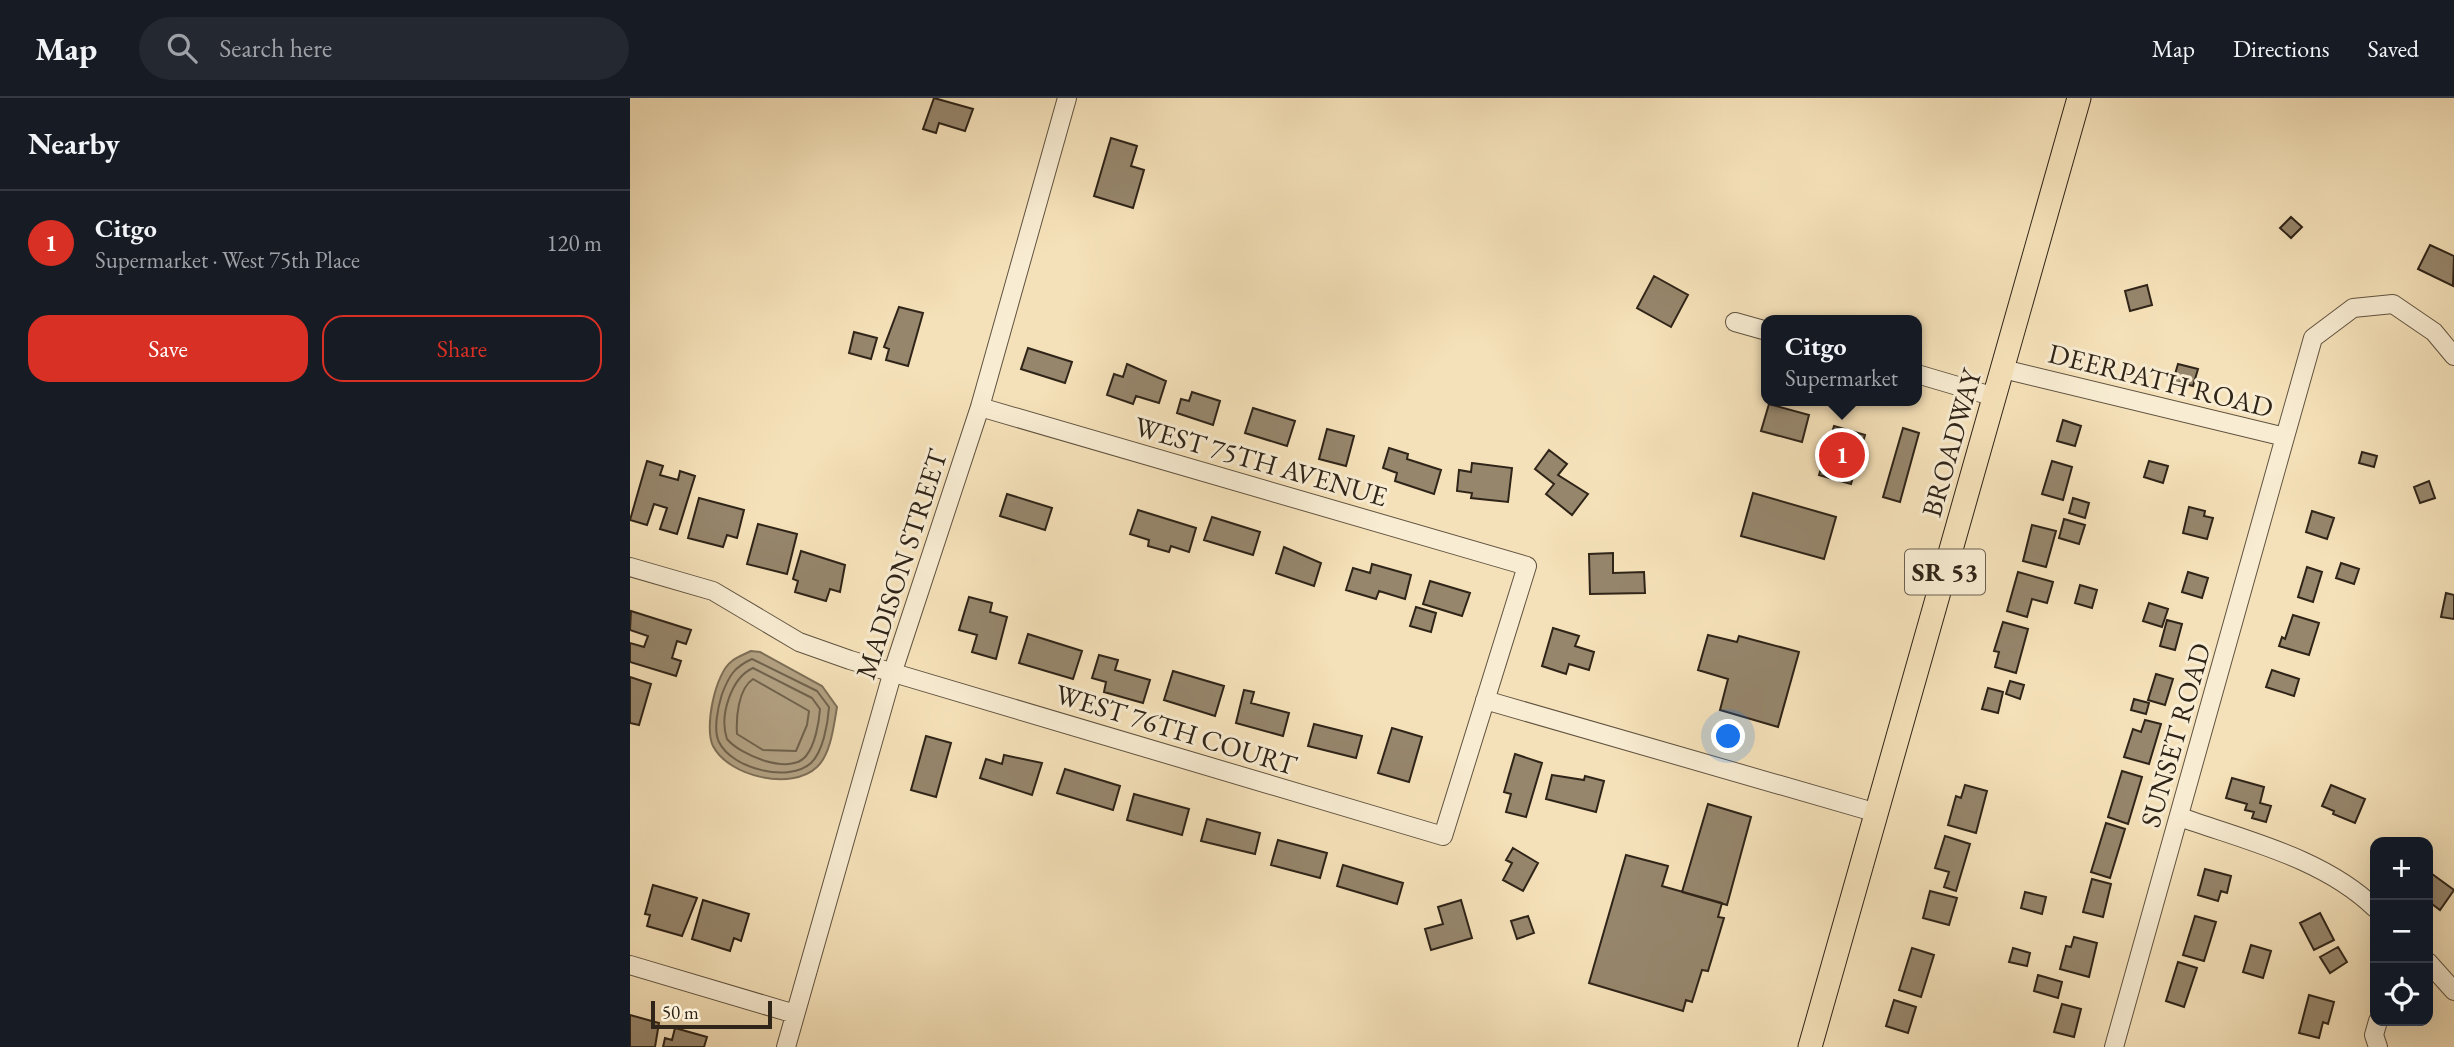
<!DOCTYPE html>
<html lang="en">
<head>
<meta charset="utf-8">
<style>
  :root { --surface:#171b24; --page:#242831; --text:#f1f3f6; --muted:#9ea1a6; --line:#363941; --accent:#d93025 }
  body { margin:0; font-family:"EB Garamond",serif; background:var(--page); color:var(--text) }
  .controls { position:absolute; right:21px; bottom:21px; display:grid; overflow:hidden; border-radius:14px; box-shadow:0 7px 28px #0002 }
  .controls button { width:63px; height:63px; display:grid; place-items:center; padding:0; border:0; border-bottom:2px solid var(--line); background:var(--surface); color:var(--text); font:35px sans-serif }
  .scale { position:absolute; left:21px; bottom:18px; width:121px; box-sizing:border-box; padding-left:7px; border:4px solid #2f2418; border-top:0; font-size:19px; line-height:24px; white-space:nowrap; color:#2f2418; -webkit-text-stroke:5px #f8ecd2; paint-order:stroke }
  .you { position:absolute; left:1099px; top:639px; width:24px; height:24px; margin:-18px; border:5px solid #fff; border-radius:50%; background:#1a73e8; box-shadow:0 0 0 10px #1a73e833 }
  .badge { display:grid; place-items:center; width:46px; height:46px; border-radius:50%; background:var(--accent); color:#fff; font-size:23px; font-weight:700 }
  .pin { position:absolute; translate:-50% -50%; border:4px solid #fff; box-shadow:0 2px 7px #0006 }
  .popup { position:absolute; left:1131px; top:217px; width:161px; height:91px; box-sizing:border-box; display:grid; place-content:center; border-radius:14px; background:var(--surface); filter:drop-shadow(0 2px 5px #0005); font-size:23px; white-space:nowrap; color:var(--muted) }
  .popup b { font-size:26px; color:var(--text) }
  .popup::after { content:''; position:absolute; left:50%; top:100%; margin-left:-14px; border:14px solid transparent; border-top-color:var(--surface) }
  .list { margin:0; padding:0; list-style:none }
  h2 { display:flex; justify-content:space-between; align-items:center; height:91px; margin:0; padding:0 28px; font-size:30px }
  h2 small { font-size:23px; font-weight:400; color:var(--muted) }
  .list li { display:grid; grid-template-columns:46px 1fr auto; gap:21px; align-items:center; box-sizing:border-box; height:105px; padding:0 28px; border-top:2px solid var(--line) }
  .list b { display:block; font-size:26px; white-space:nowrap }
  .list p { margin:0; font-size:23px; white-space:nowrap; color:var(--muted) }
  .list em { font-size:23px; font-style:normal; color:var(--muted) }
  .actions { display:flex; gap:14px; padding:21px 28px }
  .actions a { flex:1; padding:16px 0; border:2px solid var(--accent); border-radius:21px; text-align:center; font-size:24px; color:var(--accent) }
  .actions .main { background:var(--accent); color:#fff }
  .icon { flex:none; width:38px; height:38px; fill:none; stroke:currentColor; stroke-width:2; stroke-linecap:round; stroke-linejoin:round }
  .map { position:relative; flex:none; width:1824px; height:949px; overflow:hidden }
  header { display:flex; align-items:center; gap:42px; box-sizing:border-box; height:98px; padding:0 35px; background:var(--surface); border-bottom:2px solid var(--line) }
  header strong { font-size:33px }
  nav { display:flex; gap:38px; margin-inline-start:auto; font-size:24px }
  .search { width:490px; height:63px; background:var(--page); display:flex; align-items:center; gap:18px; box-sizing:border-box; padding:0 24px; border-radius:38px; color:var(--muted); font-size:26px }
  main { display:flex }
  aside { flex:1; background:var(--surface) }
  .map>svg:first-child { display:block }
</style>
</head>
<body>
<header>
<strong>Map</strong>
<div class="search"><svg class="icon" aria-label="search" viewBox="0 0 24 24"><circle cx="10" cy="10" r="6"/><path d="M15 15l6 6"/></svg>Search here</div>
<nav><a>Map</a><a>Directions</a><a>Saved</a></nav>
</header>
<main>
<aside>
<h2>Nearby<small></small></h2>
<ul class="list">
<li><span class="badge">1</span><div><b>Citgo</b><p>Supermarket · West 75th Place</p></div><em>120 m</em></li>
</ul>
<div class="actions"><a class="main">Save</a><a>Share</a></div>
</aside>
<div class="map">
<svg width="1824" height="949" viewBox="0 0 1824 949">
  <rect width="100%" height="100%" fill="#f5e1b9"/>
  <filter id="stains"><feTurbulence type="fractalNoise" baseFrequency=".00286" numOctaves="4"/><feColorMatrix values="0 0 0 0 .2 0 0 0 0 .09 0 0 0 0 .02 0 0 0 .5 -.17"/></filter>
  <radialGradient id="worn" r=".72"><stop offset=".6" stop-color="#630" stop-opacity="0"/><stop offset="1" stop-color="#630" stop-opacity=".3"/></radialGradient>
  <path fill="#b2a182" stroke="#7e6f58" stroke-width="2" d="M121 553 130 554 192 588 207 609C204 626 201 656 187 669 162 693 99 679 83 648 74 630 85 575 102 563 107 559 115 556 121 553Z"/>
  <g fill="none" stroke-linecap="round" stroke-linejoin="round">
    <path stroke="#70624d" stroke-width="2" d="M122 561 187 593 199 609C198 625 193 654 181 665 159 685 102 671 89 644 83 632 88 609 92 596 99 578 104 569 122 561Z
      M123 570 182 600 190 611C189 625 185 647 176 658 160 678 110 657 97 641 89 618 101 580 123 570Z
      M123 581 179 613 177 627 166 653 133 652 107 636C106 620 108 591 123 581Z"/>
  </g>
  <path fill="#96866c" stroke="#2f2418" stroke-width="2" d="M304 0 343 11 335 33 309 25 306 35 293 31Z
    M481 40 507 48 501 68 514 72 503 110 464 98Z
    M1661 119 1672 129 1661 140 1650 130Z
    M1800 147 1824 158 1823 188 1788 171Z
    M1024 178 1058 197 1041 229 1007 210Z
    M1517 187 1522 207 1500 213 1495 193Z
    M269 209 293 215 278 268 256 262 259 251 254 249Z
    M224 234 247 240 241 261 219 255Z
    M398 250 442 264 435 285 391 271Z
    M497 266 536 283 529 305 506 298 503 306 477 297 484 276 493 279Z
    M1548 266 1568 271 1563 288 1543 283Z
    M562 294 590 303 583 327 547 315 551 301 559 303Z
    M1139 306 1179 317 1172 344 1131 333Z
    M623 310 665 323 657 348 615 335Z
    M1433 322 1451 328 1445 348 1427 343Z
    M1204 328 1235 337 1221 386 1189 377Z
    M1273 330 1289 335 1270 404 1253 399Z
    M697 331 724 338 716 368 689 361Z
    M759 350 778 356 777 361 811 372 804 396 765 383 767 375 753 370Z
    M919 352 937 366 928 377 958 396 942 417 916 396 924 386 905 371Z
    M1732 354 1747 358 1744 369 1729 365Z
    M17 363 33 368 30 377 48 382 50 373 65 378 47 436 30 431 37 410 24 406 17 427 0 422Z
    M1422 363 1442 369 1433 402 1412 396Z
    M1519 363 1538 368 1533 385 1514 379Z
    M842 365 882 370 878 404 841 400 842 395 827 393 829 372 841 374Z
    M1799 383 1805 400 1790 405 1784 389Z
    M1123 395 1206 419 1194 461 1111 438Z
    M377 396 422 410 415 432 370 418Z
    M69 400 114 412 107 440 97 437 93 449 58 440Z
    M1443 400 1459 405 1455 420 1439 415Z
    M1559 409 1575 413 1574 418 1583 420 1577 441 1553 435Z
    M508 412 566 430 559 454 541 448 539 454 518 448 519 442 500 436Z
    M1682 413 1704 420 1697 441 1676 434Z
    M582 419 630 434 623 457 574 442Z
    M1434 421 1455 427 1449 446 1429 440Z
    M128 426 167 436 157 476 117 466Z
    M1402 427 1426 433 1416 469 1393 463Z
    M654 449 691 465 684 488 646 475Z
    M171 453 215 467 210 494 200 491 196 503 165 494 168 483 163 481Z
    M983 455V475L1014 474 1015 495 960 496 959 456Z
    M1711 465 1729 471 1724 486 1706 480Z
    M742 466 781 477 775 501 749 493 746 501 716 492 723 470 740 475Z
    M1677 469 1692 474 1683 504 1668 499Z
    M1388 474 1423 484 1417 505 1402 501 1397 519 1377 513Z
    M1558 474 1578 480 1572 500 1552 494Z
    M800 483 840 495 832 518 793 506Z
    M1450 487 1467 492 1462 510 1445 505Z
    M1816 495 1824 497V521L1811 519Z
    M339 499 362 505 360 514 377 519 366 561 342 554 347 537 329 532Z
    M1519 505 1538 511 1532 529 1513 523Z
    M786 509 806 515 801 534 780 528Z
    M1 513 61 532 56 546 47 543 42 560 51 563 46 578 0 564V545L14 549 18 538 0 532Z
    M1663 517 1689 525 1679 557 1649 548 1652 539 1655 541Z
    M1537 522 1552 526 1545 552 1530 548Z
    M1373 524 1398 531 1386 575 1365 569 1369 554 1364 553Z
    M923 530 949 538 945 548 964 554 959 572 939 566 936 576 912 568Z
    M398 536 452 553 443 581 389 565Z
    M1078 537 1107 544 1109 538 1169 554 1148 629 1090 612 1098 581 1068 572Z
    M469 557 488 562 485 572 520 582 513 605 474 594 476 584 462 580Z
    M1642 572 1669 581 1664 598 1636 589Z
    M543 573 594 588 585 618 534 602Z
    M1526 576 1543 581 1535 607 1518 602Z
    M0 579 21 586 9 627 0 625Z
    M1380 583 1394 587 1390 601 1376 596Z
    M1358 590 1373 594 1368 615 1352 611Z
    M614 592 624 594 621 605 659 615 653 638 606 625Z
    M1504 601 1519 605 1516 616 1501 612Z
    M1515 622 1531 626 1519 666 1494 659 1503 631 1511 634Z
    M684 626 732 638 726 660 678 648Z
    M762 630 792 639 779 684 748 675Z
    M296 638 321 645 306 699 281 692Z
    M885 656 912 665 896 719 876 714 881 696 874 694Z
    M374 657 412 665 402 697 350 680 356 661 372 666Z
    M435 671 490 688 483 712 427 695Z
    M1492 673 1512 679 1498 726 1478 719Z
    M922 677 954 682 955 678 974 683 966 714 916 701Z
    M1602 680 1634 689 1630 705 1641 708 1636 724 1622 720 1624 714 1615 712 1617 706 1596 700Z
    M1335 687 1357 693 1346 735 1318 727 1326 698 1331 700Z
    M1701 687 1735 701 1725 725 1703 716 1704 713 1692 708Z
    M504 696 559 711 552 737 497 722Z
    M1078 706 1121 719 1097 807 1052 794Z
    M577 721 630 735 625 756 571 743Z
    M1476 725 1495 731 1480 780 1461 774Z
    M1315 738 1340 746 1326 793 1314 789 1319 774 1305 770Z
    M648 742 697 755 690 780 641 767Z
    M883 750 908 765 893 793 873 782 882 765 876 762Z
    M996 757 1038 768 1032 788 1092 805 1088 819 1094 820 1078 873 1072 872 1062 904 1056 902 1053 913 959 885Z
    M713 767 773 785 767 806 707 788Z
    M1575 771 1601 778 1597 795 1591 793 1588 803 1568 797Z
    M1798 773 1824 792 1810 812 1798 803Z
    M1462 781 1481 786 1473 819 1453 814Z
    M23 787 67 800 52 838 17 828 20 817 15 816Z
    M1300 793 1327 800 1319 827 1293 820Z
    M1395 794 1416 799 1412 816 1391 810Z
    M73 802 119 816 111 843 104 840 100 853 62 841Z
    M831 802 842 840 801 852 795 831 813 826 808 809Z
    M1690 815 1704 842 1684 852 1670 825Z
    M898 818 904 835 887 841 881 823Z
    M1565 818 1586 824 1574 863 1553 857Z
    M1444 839 1467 845 1459 879 1430 871 1436 848 1441 849Z
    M1621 847 1641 853 1633 880 1613 874Z
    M1708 849 1717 864 1700 875 1690 859Z
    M1282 850 1304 857 1291 899 1269 892Z
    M1383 850 1400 855 1397 868 1379 864Z
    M1548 864 1567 870 1554 909 1536 903Z
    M1408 877 1432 884 1428 900 1404 893Z
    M1679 897 1704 904 1698 926 1693 924 1689 940 1669 935Z
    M1264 902 1286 909 1278 935 1256 928Z
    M1432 906 1451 911 1444 939 1424 934Z
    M0 917 29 925 25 949H0Z
    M45 930 77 939 74 949H33L35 940 42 942Z"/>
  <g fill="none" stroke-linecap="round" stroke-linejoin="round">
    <g stroke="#605340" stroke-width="20">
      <path id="minor" d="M1105 224 1137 233
        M1373 271 1655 339 1683 240 1723 210 1763 206 1804 234 1824 258
        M1287 276 1365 299
        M0 469 83 493 169 544 220 562 813 738 897 468 350 309
        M855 602 1247 715
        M1550 719C1617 743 1693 760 1745 810
        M1798 864 1824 893
        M0 867 165 916
        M156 949 263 573 350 309 437 0
        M1484 949 1655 339
        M1748 949 1744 937 1748 923"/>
    </g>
    <g stroke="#2f2418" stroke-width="25">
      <path id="major" d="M1180 949 1449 0"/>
    </g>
    <use href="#minor" stroke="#f8ecd2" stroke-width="18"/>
    <use href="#major" stroke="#f5e1b9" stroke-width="23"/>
  </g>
  <g text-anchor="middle" stroke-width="6" stroke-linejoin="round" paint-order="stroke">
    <rect fill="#f8ecd2" stroke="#6b6050" stroke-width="2" x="1275" y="451.5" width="80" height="45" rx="5"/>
    <g font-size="26" font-weight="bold" fill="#2f2418">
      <text x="1315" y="483">SR 53</text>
    </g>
    <g font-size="28" fill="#2f2418" stroke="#f8ecd2">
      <text transform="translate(1531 282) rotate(14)" y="10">DEERPATH ROAD</text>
      <text transform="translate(1321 345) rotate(-74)" y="10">BROADWAY</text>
      <text transform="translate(631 363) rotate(16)" y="10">WEST 75TH AVENUE</text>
      <text transform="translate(271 466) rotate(-72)" y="10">MADISON STREET</text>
      <text transform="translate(546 631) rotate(17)" y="10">WEST 76TH COURT</text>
      <text transform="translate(1545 637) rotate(-74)" y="10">SUNSET ROAD</text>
    </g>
  </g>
  <rect width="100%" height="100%" filter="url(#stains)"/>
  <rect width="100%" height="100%" fill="url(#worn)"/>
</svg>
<div class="controls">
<button>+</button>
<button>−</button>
<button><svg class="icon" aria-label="locate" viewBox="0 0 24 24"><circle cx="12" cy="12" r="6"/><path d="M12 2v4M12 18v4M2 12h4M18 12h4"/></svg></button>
</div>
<div class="scale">50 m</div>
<div class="you"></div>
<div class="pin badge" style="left:1212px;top:357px">1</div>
<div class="popup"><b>Citgo</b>Supermarket</div>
</div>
</main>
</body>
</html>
